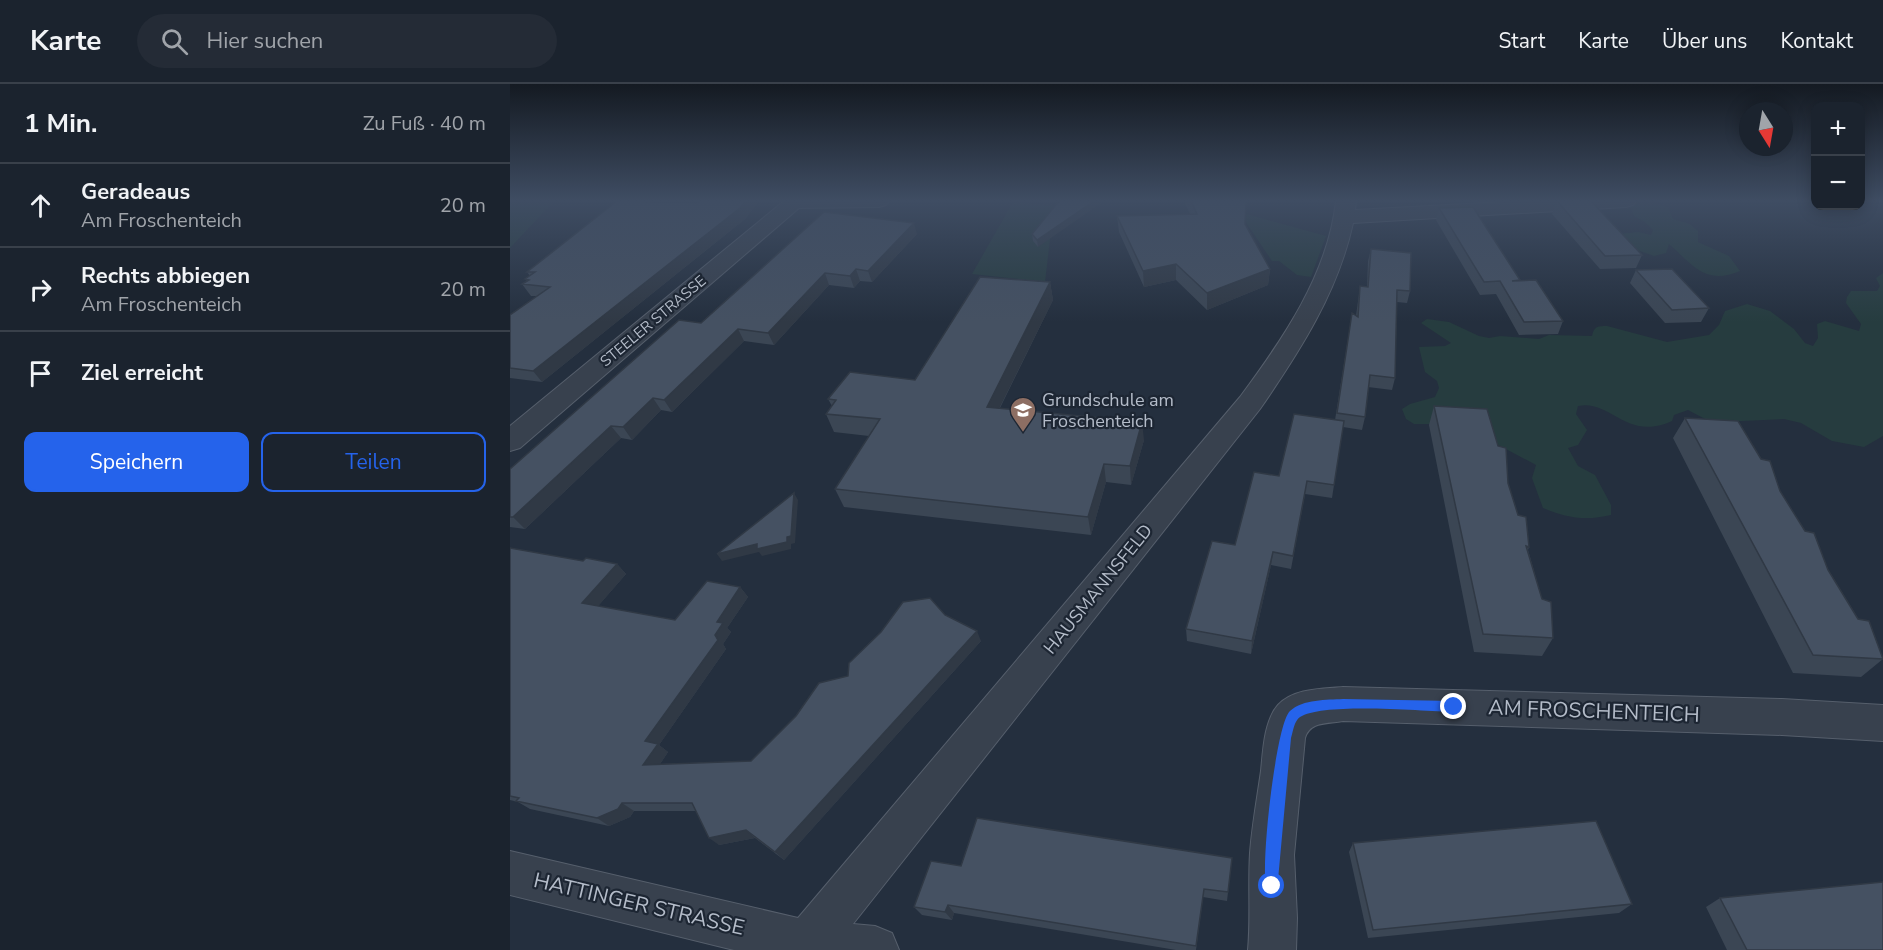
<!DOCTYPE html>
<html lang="de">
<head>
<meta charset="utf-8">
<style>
  :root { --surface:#1b232e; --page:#242b36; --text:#f1f3f6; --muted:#a0a4aa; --line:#39404a; --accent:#2563eb }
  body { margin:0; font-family:"Nunito Sans",sans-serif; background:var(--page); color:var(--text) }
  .controls { position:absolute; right:18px; top:18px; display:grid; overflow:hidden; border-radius:12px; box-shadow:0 3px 15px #0003 }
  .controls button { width:54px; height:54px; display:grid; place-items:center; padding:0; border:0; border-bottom:2px solid var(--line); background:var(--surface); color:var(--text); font:30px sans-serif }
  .compass { position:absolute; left:1229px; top:18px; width:54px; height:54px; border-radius:50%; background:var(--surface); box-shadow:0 3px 15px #0003; rotate:169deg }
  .stop { position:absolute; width:18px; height:18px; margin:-14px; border:4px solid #2563eb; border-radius:50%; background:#fff }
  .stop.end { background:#2563eb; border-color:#fff; box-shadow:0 2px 6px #0008 }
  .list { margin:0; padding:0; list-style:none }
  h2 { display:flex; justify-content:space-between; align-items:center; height:78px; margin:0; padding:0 24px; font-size:26px }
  h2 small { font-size:20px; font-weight:400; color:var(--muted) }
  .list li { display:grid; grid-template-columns:39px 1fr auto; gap:18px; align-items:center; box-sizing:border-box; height:84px; padding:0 24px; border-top:2px solid var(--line) }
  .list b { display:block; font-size:22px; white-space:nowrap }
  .list p { margin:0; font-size:20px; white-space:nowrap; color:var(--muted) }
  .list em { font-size:20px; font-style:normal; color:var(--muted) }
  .actions { display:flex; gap:12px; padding:18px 24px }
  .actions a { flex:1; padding:14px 0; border:2px solid var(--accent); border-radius:12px; text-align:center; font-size:21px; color:var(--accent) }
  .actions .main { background:var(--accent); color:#fff }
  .icon { flex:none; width:33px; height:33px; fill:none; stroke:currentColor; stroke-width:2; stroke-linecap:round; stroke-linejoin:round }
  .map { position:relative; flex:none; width:1373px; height:866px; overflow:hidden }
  header { display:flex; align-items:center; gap:36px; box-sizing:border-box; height:84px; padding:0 30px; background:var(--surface); border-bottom:2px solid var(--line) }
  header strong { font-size:28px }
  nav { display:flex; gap:33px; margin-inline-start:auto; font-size:21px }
  .search { width:420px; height:54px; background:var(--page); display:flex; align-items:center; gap:15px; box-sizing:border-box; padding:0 21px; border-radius:33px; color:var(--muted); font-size:22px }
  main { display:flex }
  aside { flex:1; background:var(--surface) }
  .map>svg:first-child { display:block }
</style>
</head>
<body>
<header>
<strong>Karte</strong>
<div class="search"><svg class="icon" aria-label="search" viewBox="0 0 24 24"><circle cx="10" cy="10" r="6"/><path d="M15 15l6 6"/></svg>Hier suchen</div>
<nav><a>Start</a><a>Karte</a><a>Über uns</a><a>Kontakt</a></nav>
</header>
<main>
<aside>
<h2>1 Min.<small>Zu Fuß · 40 m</small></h2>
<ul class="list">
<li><svg class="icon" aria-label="ahead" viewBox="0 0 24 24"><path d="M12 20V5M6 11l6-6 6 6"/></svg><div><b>Geradeaus</b><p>Am Froschenteich</p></div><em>20 m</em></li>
<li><svg class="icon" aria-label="right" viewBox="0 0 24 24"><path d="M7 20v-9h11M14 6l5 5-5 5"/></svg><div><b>Rechts abbiegen</b><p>Am Froschenteich</p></div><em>20 m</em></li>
<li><svg class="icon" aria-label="arrive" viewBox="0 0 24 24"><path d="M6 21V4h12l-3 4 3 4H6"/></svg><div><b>Ziel erreicht</b></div></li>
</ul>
<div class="actions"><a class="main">Speichern</a><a>Teilen</a></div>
</aside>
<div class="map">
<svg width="1373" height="866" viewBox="0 0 1373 866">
  <rect width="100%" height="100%" fill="#242f3e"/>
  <path fill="#263c3f" d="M0 117H44L0 164Z
    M1108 117H1135L1158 123 1163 135 1180 140 1188 147V158L1219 172 1230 187C1195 202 1183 181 1159 160L1156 169 1144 172 1113 161 1110 150 1128 148 1141 151 1143 146 1135 138 1124 132 1120 122Z
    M503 118 544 122 535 198 462 190Z
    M729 128 816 152 801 193 787 191 769 177H762Z
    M1373 189V352L1354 363 1322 357 1291 339 1274 335 1211 338 1197 336 1178 326 1164 331 1162 337C1116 358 1101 315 1068 322L1066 330 1077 346 1068 361 1058 364 1068 382 1085 391 1101 421V431C1076 437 1056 434 1033 424L1022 394 1026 381 979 356 920 340H904L896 335 892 325 900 320 925 313 929 304 927 297 915 288 909 263 935 262 941 259 911 239 917 235 939 238 969 252 979 254 990 252 1029 255 1039 251 1082 252C1084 242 1088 242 1097 242L1157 258 1199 251 1209 241 1215 227 1237 220 1260 227 1284 245 1295 259 1303 262 1308 254 1307 240 1315 237 1349 247 1351 240 1336 219 1337 213 1341 207H1367L1370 202 1366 194Z"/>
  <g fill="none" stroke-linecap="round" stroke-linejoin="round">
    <g stroke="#565f6c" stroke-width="2">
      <path id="minor" d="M274 117H379L376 121 369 123 289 124 10 364 0 367V342Z
        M826 117H846L845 126 1012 117H1126L1123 121 1116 123 843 139C828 208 790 267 750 325L343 840 365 842 382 849 389 866H224L0 811V767L288 834 730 313C773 255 818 190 826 117Z
        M833 603 1272 615 1373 621V657L1272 651 833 637C817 640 800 637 795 654L784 771 787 834 786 866H738C741 834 738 801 740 769 742 742 747 715 751 687 753 667 754 637 768 621 784 604 812 605 833 603Z"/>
    </g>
    <use href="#minor" fill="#38414e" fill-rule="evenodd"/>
  </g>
  <path fill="#3b4654" d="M189 117H249L235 135 32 298 0 294V231L27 212H21L12 200 17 197 15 195 20 192 17 188 187 119Z
    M549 117 528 163 523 157 522 150Z
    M674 117H736L735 140 760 185 758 201 697 226 666 196 634 203 609 148 607 132 680 130Z
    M1047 117 1132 171 1126 184 1090 185 1042 130Z
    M929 124 1010 197 1053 237 1048 250 1009 251 986 210 970 211 926 136Z
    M407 150 362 198 350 197 344 204 319 201 264 261 234 257 162 328 151 326 122 356 111 354 15 445 0 443V385L191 239Z
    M861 165 900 207 897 219 887 218 885 294 882 306 858 303 855 333 852 346 833 343 822 414 795 410 781 485 761 481 741 570 677 557 676 545 725 461 769 392 825 336 842 229 846 232 850 202 857 203 858 177Z
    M1126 186 1199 224 1191 238 1155 239 1120 199Z
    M540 198 543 216 490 324 634 356 621 401 596 398 581 451 334 423 325 405 359 352 324 348 316 330 322 322 318 315 405 296Z
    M924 322 998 399 1008 431 1019 463 1018 466 1043 554 1032 572 964 568 919 341Z
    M1175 334 1270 407 1373 575 1351 593 1283 589 1163 354Z
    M0 464 73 477 107 480 116 490 88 522 165 536 230 503 238 513 217 544 221 548 213 560 216 565 149 661 158 668 150 680 241 677 338 592 435 531 471 557 274 776 245 754 209 761 186 727H124L120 733 99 742 20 725 8 718 0 716Z
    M843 759 1122 820 1109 829 858 854 839 768Z
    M722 774 717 817 693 813 686 866H666L444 829 442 836 412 831 404 823 451 782Z
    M1210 814 1373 866H1217L1196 823Z"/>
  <path fill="#303945" d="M236 117H249L235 135 32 298 23 287Z
    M584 117H594L528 163 527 156Z
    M404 139 407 150 362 198 358 187Z
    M666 180V196L634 203 633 187Z
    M346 185 350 197 344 204 340 192Z
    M760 185 758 201 697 226V209Z
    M315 189 319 201 264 261 258 249Z
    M540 198 543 216 481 341 477 323Z
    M228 245 234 257 162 328 154 316Z
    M143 314 151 326 122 356 113 343Z
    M632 338 634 356 621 401 620 382Z
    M101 342 111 354 15 445 3 433Z
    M594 380 596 398 581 451 578 433Z
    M284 409 288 416 285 459 281 460V465L252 472 249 468 212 477 207 470 277 453Z
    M763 468 761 481 741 570 742 557Z
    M107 480 116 490 82 529 72 519Z
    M230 503 238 513 217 544 221 548 213 560 216 565 149 661 158 668 144 689 133 681 135 657 205 551 207 538Z
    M467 547 471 557 274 776 265 768Z
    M112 719 124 727 120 733 99 742 87 734Z
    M236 746 245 754 209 761 199 754Z
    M438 821 444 829 442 836 435 828Z"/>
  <path fill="#455162" stroke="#303945" stroke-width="1.5" d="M107 117 187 119 189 117H236L230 124 23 287 0 284V231L40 203 12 200 19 196 15 195 25 188H17Z
    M549 117H584L527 156 522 150Z
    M681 117H736L735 140 760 185 697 209 666 180 633 187 607 132 687 130Z
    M1047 117H1081L1132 171 1095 172Z
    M963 123 1010 196 1002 197 1026 196 1053 237 1014 238 990 197 974 198 929 124Z
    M314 128 404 139 358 187 346 185 340 192 315 189 258 249 228 245 154 316 143 314 113 343 101 342 3 433H0V385L169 236 191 239Z
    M861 165 901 169 900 207 887 206 885 294 860 291 855 333 827 329 842 229 848 233 850 202 858 203Z
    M1162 185 1199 224 1162 226 1126 186Z
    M470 193 540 198 477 323 632 338 620 382 594 380 578 433 325 405 370 335 316 330 326 316 318 315 340 288 405 296Z
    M924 322 977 325 988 362 996 364 998 399 1008 431 1016 433 1019 463 1016 462 1032 515 1041 518 1043 554 973 550Z
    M784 330 834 337 824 401 797 397 783 472 763 468 742 557 676 545 702 457 725 461 744 388 769 392Z
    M1175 334 1228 337 1251 375 1260 377 1270 407 1295 447 1304 449 1318 486 1348 535 1359 537 1373 575 1303 571Z
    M284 409 281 452 277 453V458L247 465V460L207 470Z
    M0 464 73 477 76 474 107 480 72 519 165 536 197 497 230 503 207 538 213 539 205 551 208 556 135 657 148 660 133 681 241 677 286 632 309 599 338 592 339 579 371 548 393 518 420 514 435 531 467 547 265 768 236 746 199 754 182 719H112L108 725 87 734 6 717 9 714 0 712Z
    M467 734 722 774 718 808 694 805 686 862 438 821 435 828 404 823 421 777 451 782Z
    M1086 737 1122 820 863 846 843 759Z
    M1373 798V866H1237L1210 814Z"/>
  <linearGradient id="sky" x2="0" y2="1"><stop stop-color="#141a22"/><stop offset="0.49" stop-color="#3f4d63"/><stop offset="1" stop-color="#3f4d63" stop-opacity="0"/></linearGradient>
  <rect width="1373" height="238" fill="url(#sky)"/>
  <path fill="#2563eb" d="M833 615 944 617 950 623 944 628C913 627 813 618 790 633 784 637 783 648 781 654L767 807 762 809 757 807C749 789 766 639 780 627 793 615 817 616 833 615Z"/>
  <defs>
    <g id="school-pin" transform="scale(1.35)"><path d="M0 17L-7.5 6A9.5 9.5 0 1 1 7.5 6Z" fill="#8d6e63" stroke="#1d2633"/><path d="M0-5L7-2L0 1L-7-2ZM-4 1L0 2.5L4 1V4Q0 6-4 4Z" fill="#fff"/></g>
  </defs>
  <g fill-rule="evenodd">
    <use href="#school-pin" x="513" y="326"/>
  </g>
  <g text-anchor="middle" stroke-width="4.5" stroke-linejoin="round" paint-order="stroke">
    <g font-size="15" fill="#b4bcc9" stroke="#1d2633">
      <text transform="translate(143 237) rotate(-40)" y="5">STEELER STRASSE</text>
    </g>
    <g font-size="18" fill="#b4bcc9" stroke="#1d2633" text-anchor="start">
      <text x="532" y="322">Grundschule am<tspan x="532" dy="21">Froschenteich</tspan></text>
    </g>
    <g font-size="18" fill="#b4bcc9" stroke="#1d2633">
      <text transform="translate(588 505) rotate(-51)" y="6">HAUSMANNSFELD</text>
    </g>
    <g font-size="21" fill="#b4bcc9" stroke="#1d2633">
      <text transform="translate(1084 627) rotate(2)" y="7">AM FROSCHENTEICH</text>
      <text transform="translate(129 820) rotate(13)" y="7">HATTINGER STRASSE</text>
    </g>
  </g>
</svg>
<div class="controls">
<button>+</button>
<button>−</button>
</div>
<svg class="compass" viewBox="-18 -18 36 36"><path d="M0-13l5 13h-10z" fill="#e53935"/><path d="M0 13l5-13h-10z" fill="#a0a4aa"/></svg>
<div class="stop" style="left:762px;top:802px"></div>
<div class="stop end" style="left:944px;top:623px"></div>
</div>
</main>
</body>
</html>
